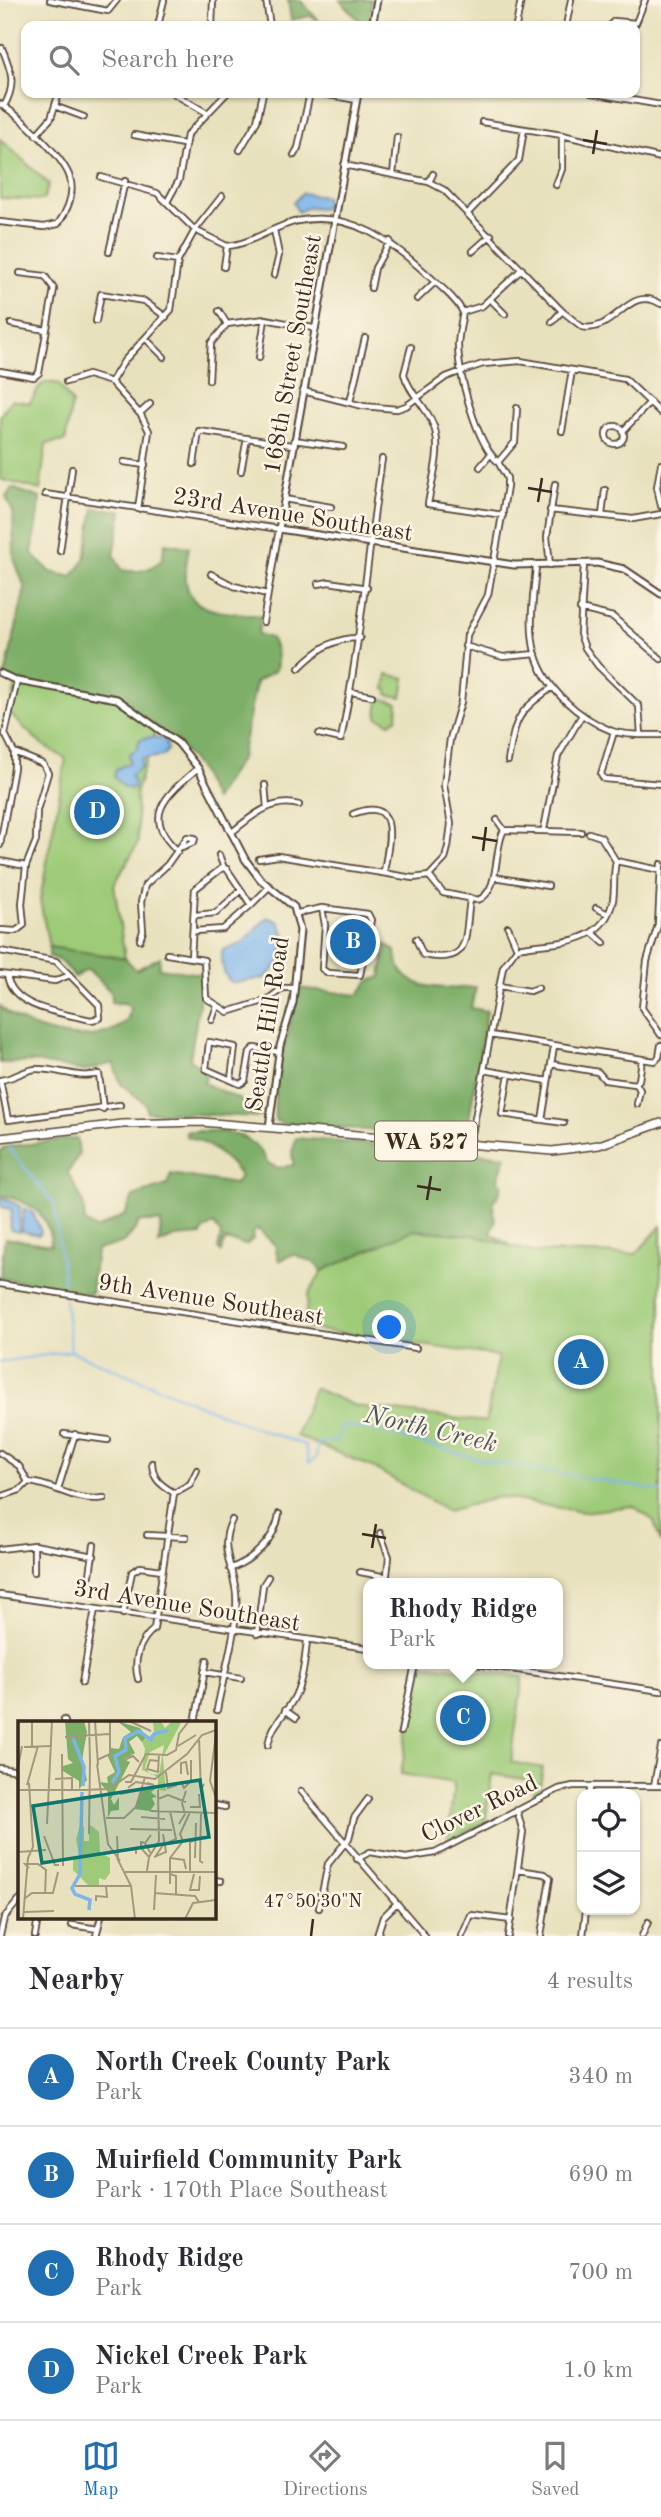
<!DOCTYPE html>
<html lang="en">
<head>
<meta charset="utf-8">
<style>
  :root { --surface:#fff; --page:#f7f7f7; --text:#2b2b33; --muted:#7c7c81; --line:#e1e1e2; --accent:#1f6fb2 }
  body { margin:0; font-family:"Old Standard TT",serif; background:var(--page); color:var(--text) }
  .controls { position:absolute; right:21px; bottom:21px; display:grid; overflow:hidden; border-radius:14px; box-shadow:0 2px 5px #0004 }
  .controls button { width:63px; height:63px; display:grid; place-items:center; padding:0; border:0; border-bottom:2px solid var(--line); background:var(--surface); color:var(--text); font:35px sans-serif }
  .you { position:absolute; left:390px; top:1328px; width:24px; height:24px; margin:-18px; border:5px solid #fff; border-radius:50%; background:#1a73e8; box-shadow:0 0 0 10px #1a73e833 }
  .badge { display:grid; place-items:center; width:46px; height:46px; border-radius:50%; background:var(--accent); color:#fff; font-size:23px; font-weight:700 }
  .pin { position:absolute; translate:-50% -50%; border:4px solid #fff; box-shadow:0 2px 7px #0006 }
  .popup { position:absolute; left:363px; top:1578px; width:200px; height:91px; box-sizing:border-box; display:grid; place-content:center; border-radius:14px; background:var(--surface); filter:drop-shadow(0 2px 5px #0005); font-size:23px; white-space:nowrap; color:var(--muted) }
  .popup b { font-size:26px; color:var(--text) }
  .popup::after { content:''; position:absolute; left:50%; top:100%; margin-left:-14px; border:14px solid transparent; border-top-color:var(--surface) }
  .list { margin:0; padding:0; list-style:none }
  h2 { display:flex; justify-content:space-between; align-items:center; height:91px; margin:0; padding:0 28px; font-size:30px }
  h2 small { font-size:23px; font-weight:400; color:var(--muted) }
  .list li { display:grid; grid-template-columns:46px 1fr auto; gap:21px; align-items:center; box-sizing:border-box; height:98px; padding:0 28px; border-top:2px solid var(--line) }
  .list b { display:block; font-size:26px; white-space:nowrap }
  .list p { margin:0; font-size:23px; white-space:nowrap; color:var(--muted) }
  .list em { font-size:23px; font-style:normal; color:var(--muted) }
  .icon { flex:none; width:38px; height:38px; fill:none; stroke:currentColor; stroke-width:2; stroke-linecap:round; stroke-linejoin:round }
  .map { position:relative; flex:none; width:661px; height:1936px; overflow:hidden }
  .search { position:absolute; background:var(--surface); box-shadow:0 2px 5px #0004; left:21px; right:21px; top:21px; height:77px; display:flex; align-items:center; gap:18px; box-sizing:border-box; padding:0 24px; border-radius:14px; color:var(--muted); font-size:26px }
  .sheet { height:483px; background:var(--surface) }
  nav { display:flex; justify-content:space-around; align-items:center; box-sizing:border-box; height:98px; border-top:2px solid var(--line); background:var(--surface); font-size:19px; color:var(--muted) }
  nav a { display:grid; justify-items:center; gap:4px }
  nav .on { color:var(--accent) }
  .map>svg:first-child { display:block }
</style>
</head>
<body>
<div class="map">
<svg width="661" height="1936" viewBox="0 0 661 1936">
  <rect width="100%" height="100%" fill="#fcf5e5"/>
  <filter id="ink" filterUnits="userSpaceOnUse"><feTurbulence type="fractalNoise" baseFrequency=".0143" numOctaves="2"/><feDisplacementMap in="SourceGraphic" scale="14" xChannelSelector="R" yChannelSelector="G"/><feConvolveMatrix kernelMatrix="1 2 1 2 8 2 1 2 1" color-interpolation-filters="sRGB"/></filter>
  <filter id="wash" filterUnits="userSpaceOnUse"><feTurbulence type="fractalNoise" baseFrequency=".00686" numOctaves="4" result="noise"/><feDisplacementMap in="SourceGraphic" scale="28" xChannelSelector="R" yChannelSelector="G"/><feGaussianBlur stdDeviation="1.57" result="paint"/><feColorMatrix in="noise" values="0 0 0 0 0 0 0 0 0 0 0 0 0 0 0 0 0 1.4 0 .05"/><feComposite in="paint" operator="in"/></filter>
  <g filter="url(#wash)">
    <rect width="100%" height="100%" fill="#e8e1bd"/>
    <path fill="#9ecb78" stroke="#6c7a4b" stroke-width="2" d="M0 139 49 184 43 200 0 198Z
      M46 382 59 384 72 403 65 441 46 444 40 490 0 479V416L11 400 30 403 40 386Z
      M387 674 405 678 402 697 388 695V690L385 689Z
      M17 681 117 699 157 727 136 791 138 843 114 885 125 958 49 947 40 900 66 759 40 743 9 713Z
      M379 698 398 703 397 718 390 723 377 717Z
      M344 926 367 929 362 959 340 955Z
      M661 1226V1543L654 1521 633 1506 583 1512 499 1497 448 1511 370 1466 296 1436 314 1388 355 1406 486 1422 498 1356 304 1328 308 1295 322 1271 413 1230 473 1235 532 1252 636 1254Z
      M419 1664 523 1677 511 1762 543 1768 539 1792 535 1795 529 1780 492 1774 485 1822 448 1841 454 1783 401 1774Z"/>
    <path fill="#7eaf68" stroke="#5c6c43" stroke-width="2" d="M288 0H300L319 21 310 16 291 20Z
      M340 0H372L367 26H364Z
      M12 488 40 498 32 554 51 572 72 577 85 559 94 508 122 511 114 555 122 570C140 573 148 571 162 560L165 543 189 547C175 614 207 610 261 616L258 634 271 638C277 649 278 657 276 670L256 682 241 758 214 800 198 768 178 743 118 699 17 681 5 676 25 588 14 559 13 512 6 497Z
      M386 944 396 952C398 993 444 989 476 987L471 1008 487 1011 466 1138 281 1123 275 1120C272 1074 291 1031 298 988L358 995 369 981 381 977Z
      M49 947 125 958 136 970 160 957 159 968 200 974 203 979 190 1059 207 1073 204 1083 262 1110 261 1117 147 1112 146 1104 121 1084 113 1063 84 1071 35 1062 0 1063V1006C28 1034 100 1051 128 1019L130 1007 124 1003H111V992L88 969 75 977 60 961 49 956Z
      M186 1131C218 1131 253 1128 267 1163L278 1168 294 1165 292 1153 296 1138 506 1156 498 1179 502 1185 499 1194 493 1201 495 1222 491 1233 511 1246 472 1235 413 1230 322 1271 313 1262 293 1254 279 1261 275 1245 258 1229 252 1233 253 1239 246 1245 225 1240 221 1252 218 1249 221 1235 214 1224 205 1229 201 1235 175 1237 159 1244 161 1222H139C127 1245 120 1244 96 1250L91 1294 0 1278 5 1238 51 1245C49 1212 29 1201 0 1195V1152L5 1147 77 1138 79 1154 68 1173 83 1202 85 1222 96 1229 125 1215 133 1196 167 1185 171 1174 235 1184 240 1176C230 1159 204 1140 186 1136Z"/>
    <path fill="#7bb5ec" stroke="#5b7085" stroke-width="2" d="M302 193 325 197 327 203 322 209 308 207 298 212 293 203Z
      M149 737 165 739 168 749 163 756 141 759V767L130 776 134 781 133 789 124 787 114 777 116 769 129 763V754L138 748 139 740Z
      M268 917 279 922 285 935 281 962 265 978 232 983C224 977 219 960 223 950L241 944Z
      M1 1197 20 1206 19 1232 10 1230 12 1210 0 1206Z
      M24 1208 33 1213 41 1231 39 1235 21 1231Z"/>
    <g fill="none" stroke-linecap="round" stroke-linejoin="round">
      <path stroke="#7bb5ec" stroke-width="2" d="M9 1148 54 1204 64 1284
        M65 1300 71 1351
        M0 1362 71 1351 258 1429 305 1445 309 1463 316 1458 318 1443 337 1441 342 1425 379 1431 482 1460 661 1491"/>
    </g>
  </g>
  <g filter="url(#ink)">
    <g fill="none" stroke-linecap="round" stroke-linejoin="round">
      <g stroke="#554536" stroke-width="8">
        <path id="minor" d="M50 0 108 11 117 0
          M266 0 270 26
          M158 26 164 0
          M212 26 213 0
          M516 26 521 0
          M566 26 571 0
          M609 26 614 21 636 23 645 0
          M2 48C11 70 17 84 4 106
          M173 93 207 113
          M317 93 357 100
          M591 93 661 105
          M0 104C19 115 64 157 70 178 75 194 67 211 58 224L44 227 0 222
          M57 107 84 117
          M482 122 562 135 661 158
          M36 135 51 118 59 93
          M134 135 183 144
          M240 150 257 121 263 93
          M294 155 298 148 310 93
          M344 165 429 182 444 190 562 311 582 327C615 334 628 283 661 304
          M393 175 397 137
          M101 177 157 193 195 230 227 246C252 244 273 226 298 221 351 210 394 243 430 277 442 288 455 298 463 312
          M429 182 433 174
          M556 185 562 169V135
          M167 202 179 180 187 135 227 93
          M469 212 519 160 524 129
          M473 251 491 235
          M109 252 125 181
          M157 258 178 261
          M224 267 227 246
          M274 275 279 255 274 230
          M371 288 375 268 390 241
          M417 299 435 282
          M490 299 505 314
          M219 311 227 324
          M96 321 101 294 144 301 166 317
          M552 322 562 311
          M11 324 46 330
          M147 340 164 357
          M411 347 404 374C409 393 425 405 432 422 444 446 432 479 428 504L503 515
          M259 358 265 319
          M0 371 34 377 39 373 54 289 45 276 20 273
          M209 380 211 343 227 324 265 319 313 328
          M66 382 88 375 111 382
          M303 391 363 406 397 409 406 406 446 377 462 371 483 364 520 361 625 379 661 413
          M350 402 365 338
          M140 413 150 404
          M606 435a9 9 0 1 1 18 0a9 9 0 1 1-18 0Z
          M562 431 572 370
          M623 431 650 402
          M294 440 343 447
          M124 462 145 465
          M498 462C476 443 458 373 458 344 459 333 461 322 463 312L482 306 522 269
          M194 464 199 431 292 445
          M661 464 657 487 661 506
          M480 467 490 455
          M241 471 247 438
          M45 494 279 529 263 622
          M284 499 331 507
          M138 509 149 431 141 415 111 382 124 361 171 310 178 261 195 230 222 196
          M550 510 633 519 661 514
          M602 515 605 490
          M60 551 72 469
          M584 563 580 634 585 648 598 666 639 706 641 735
          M550 565 547 537 555 484
          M536 566C534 594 528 624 535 652 544 688 579 718 612 731 627 736 646 735 661 735
          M211 574 234 586 267 594
          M318 584 329 582 367 588
          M580 609 613 617 661 659
          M465 646 503 657 536 654
          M299 668C316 651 334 637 360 638
          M351 692 372 696
          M614 732 601 774 604 779 661 784
          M319 734 341 739C360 646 368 552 382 459
          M508 761C516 717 516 713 553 687
          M265 785 267 808
          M353 814C401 795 389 843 384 871
          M544 829 558 756 582 715
          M504 830 581 832
          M231 833C250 817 273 797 299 805
          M589 833 601 837 616 861
          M0 845 14 768V752L5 734 17 681
          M178 851C139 816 168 794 198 768
          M219 855 224 868
          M259 859 278 856 413 878 429 876 443 893 478 900C501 891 493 849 504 830L497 820
          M0 861 26 866
          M616 861 660 870
          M661 864 658 925 647 961 642 1008 661 1035
          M429 876 445 859 448 847 451 824 444 785 450 739 461 702 467 635 488 595 507 487V478L498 462 515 442 517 408
          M494 877 548 886
          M596 908 608 914
          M298 913 322 908 368 914 371 920 360 975 328 973 322 969 325 925 322 908
          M195 915 216 913 241 890
          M508 927 517 948
          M0 930 16 931 24 925 22 904 26 866 36 841 37 810 48 773 43 764 14 752
          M195 931 223 929 251 905
          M593 933 604 943
          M416 939 423 955C472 965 464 939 470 900
          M140 940 143 931 141 902 145 885 167 865 187 837 195 838 194 842 182 847
          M517 948C553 941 603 948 613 900 615 887 613 874 616 861
          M0 951 56 961 99 1005 100 1018 91 1020C63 1013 12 1009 7 975
          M167 954 204 960 206 998 228 1012 267 1000 283 988H294
          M191 958 195 889 222 868 227 869 251 905 269 887
          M0 974 55 981 70 975
          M499 986 530 991 538 988
          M212 1020 217 1006
          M490 1035 655 1061 659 1057 661 1045
          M551 1064 598 1072 605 1080 635 1084 639 1080 642 1060
          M484 1070 548 1081
          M509 1074 502 1114 564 1123
          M231 1079 235 1047 209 1042 206 1069 240 1084 245 1081 250 1052 254 1048 279 1052
          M0 1080 8 1120 120 1105
          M0 1080C14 1079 25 1069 37 1069 59 1069 77 1079 99 1074L103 1109
          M636 1083 640 1090 637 1104
          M542 1120 554 1046
          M470 1145 503 967 517 948
          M0 1284 416 1348
          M64 1434 108 1440
          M0 1453 19 1466 28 1482
          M152 1463C153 1480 160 1484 174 1493L190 1484 197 1470
          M58 1489 75 1434
          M0 1497 20 1490 28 1482C55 1484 75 1503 104 1498
          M380 1533 389 1557 386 1583
          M147 1535 186 1537
          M34 1545V1572
          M0 1549 34 1545 94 1556
          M230 1569C253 1559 275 1541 279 1514
          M360 1572 387 1577
          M90 1575 94 1545
          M0 1595 368 1648
          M123 1614 132 1572 140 1567 162 1570
          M257 1634 263 1585 268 1577
          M476 1664 661 1691
          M204 1672 241 1678
          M138 1679C133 1660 139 1641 154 1629L174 1493
          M82 1683 95 1609
          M217 1710C223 1676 239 1626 236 1593 233 1565 218 1547 232 1520
          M285 1710 296 1718
          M64 1720 65 1722
          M195 1722 207 1660
          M401 1732 415 1664
          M268 1745C271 1724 286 1715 295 1696 303 1679 305 1660 307 1641
          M0 1768 19 1771
          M654 1786 661 1747
          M301 1791 425 1936
          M590 1794V1786
          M214 1805 225 1807
          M582 1849V1894
          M357 1859 370 1852 406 1858 435 1853 559 1789 573 1786H661
          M518 1870 545 1874 550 1878 541 1936
          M214 1880 221 1881
          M319 1908 328 1864 349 1838 354 1818 368 1799
          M72 1925 98 1929
          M0 1936 4 1918 19 1900
          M35 1936 38 1917
          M96 1936 101 1917
          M377 1936 383 1917 396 1904
          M462 1936 471 1915 511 1920
          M508 1936 523 1832 517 1810
          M583 1936 586 1910
          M642 1936 648 1922"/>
      </g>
      <g stroke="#554536" stroke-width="9">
        <path id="tertiary" d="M372 26 377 0
          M358 93 279 529 514 565 597 563 624 569 661 594
          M0 673 17 681 117 699 178 743 198 768 245 859 260 879 294 907 300 930 293 1003 280 1046 269 1127"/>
      </g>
      <g stroke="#554536" stroke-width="10">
        <path id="primary" d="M0 1138 122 1124 201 1122 552 1151 599 1145 661 1123"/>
      </g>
      <use href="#minor" stroke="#fff" stroke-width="4.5"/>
      <use href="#tertiary" stroke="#fff" stroke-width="5"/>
      <use href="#primary" stroke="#fff" stroke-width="7"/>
    </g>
  </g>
  <path fill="none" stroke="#3b2a1e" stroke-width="2.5" d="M583 140 607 144M593 154 597 130M528 488 552 492M538 502 542 478M472 837 497 841M483 851 486 827M417 1186 441 1190M427 1200 431 1176M362 1534 386 1538M372 1548 376 1524M311 1936 313 1919"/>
  <g text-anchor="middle" stroke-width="5" stroke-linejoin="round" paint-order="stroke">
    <rect fill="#fcf5e5" stroke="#75675a" stroke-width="2" x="375" y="1121.5" width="102" height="39" rx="5"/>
    <g font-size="23" font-weight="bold" fill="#3b2a1e">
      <text x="426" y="1149">WA 527</text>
    </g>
    <g font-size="24" fill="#3b2a1e" stroke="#fcf5e5">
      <text transform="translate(292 354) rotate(-80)" y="8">168th Street Southeast</text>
      <text transform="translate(293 514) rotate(9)" y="8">23rd Avenue Southeast</text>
      <text transform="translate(267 1024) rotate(-81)" y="8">Seattle Hill Road</text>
      <text transform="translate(211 1299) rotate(9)" y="8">9th Avenue Southeast</text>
      <text transform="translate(187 1605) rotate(9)" y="8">3rd Avenue Southeast</text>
      <text transform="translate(479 1808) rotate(-26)" y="8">Clover Road</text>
    </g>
    <g font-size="26" font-style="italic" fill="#4e545c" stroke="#fcf5e5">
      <text transform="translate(431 1428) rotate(13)" y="9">North Creek</text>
    </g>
  </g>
  <g transform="translate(18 1721)">
    <rect width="198" height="198" fill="#e8e1bd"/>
    <path d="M135 0H143L147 7 154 0H164L145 36 148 70 140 69V56L124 49 127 28 124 21 136 12ZM146 24 141 53 133 54 127 47 132 31ZM71 103 81 111 82 131 92 137V152L87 159 81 157V165H71L55 149V139L61 134 58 118 62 104 66 105V120H71Z" fill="#9ecb78" fill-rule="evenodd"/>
    <path d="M47 0H66L69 11 64 39 69 59 61 68V60L45 50V45L55 42 50 38ZM99 0 122 7 129 16 124 21 119 15 111 21 117 32 106 38 112 41 93 78 96 84 101 76V89L93 90 90 97V71L81 61 90 62 89 56 97 51 90 36 93 27 101 28 105 16 113 11ZM140 66 133 71 139 76 134 77 137 83 132 90 116 88 124 68Z" fill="#7eaf68"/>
    <path fill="none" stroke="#7bb5ec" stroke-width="3.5" d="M55 17 66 46 65 65M94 62 101 51 97 35 108 29 107 17 121 10 133 19 136 13 150 9M64 71 62 153 54 167 57 173 72 179 71 189"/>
    <path fill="none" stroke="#a3987d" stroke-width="2" d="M14 0V25M71 0 72 40M77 0 80 44M111 0 133 10M198 13 192 60 198 77M47 16 91 13M181 17 183 69 186 63M160 25 178 14M6 26 34 25M44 33 45 145M114 35 106 39 115 35 121 41M79 39 92 33V0M140 40 132 39 129 48 140 51 141 33M79 43 90 123 102 140M0 46 4 25M148 51 150 67 159 64M163 53V42L168 41 170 54M37 58 54 57V69M107 61H113L128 33 149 34 158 29 161 13 171 0M163 61 166 67 173 60V39M115 63 110 67 118 61 136 64 129 62M9 64 20 25M0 69H68M66 69 91 68 111 54 137 58 169 33 184 14 198 9M117 70 102 73 123 69M140 78 150 74 168 81M172 86H182L181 73M132 90 198 92M183 91 182 140 185 142M123 96 147 98M88 97H106L118 86 127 56M29 103 34 0M161 103 167 93 164 82 168 70M112 108 154 109M71 113 72 40M133 114 127 122 133 133M26 115 37 144H41M99 115 100 138M127 122 123 121V127L131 136M101 130 118 128V133M0 131 28 129M136 136 148 131 145 113M137 136 145 124 158 118 152 90M99 137 113 165 117 198M152 137 165 120 162 113 172 91M152 137 166 139 168 148M177 137 178 102M11 147 7 143H20L28 149 27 173M129 150 131 136 141 120 140 69M107 151H198M172 151V121L177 119M152 153 158 155V174M176 153 172 169H181L182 155M152 163V137M57 165H113M136 172 177 175 181 181M6 178 14 172H35L40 151M78 180V175L89 176 88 165M136 189 138 154M6 191 36 190M5 198 10 137 15 126 11 62M167 198 175 182 198 179"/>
    <path fill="#0f766e" fill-opacity="0.15" stroke="#0f766e" stroke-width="3.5" d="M182 59 191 116 24 142 15 85Z"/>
    <rect width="198" height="198" fill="none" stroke="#3b2a1e" stroke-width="3.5"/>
  </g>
  <g font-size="18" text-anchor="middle" fill="#3b2a1e" stroke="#fcf5e5" stroke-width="5" stroke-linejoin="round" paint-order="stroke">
    <text x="313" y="1907">47°50'30"N</text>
  </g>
</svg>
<div class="controls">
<button><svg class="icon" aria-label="locate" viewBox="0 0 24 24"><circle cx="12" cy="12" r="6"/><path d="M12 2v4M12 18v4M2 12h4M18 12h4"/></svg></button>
<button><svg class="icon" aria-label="layers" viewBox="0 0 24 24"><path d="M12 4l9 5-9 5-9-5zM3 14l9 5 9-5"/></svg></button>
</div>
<div class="you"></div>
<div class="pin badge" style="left:581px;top:1362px">A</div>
<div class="pin badge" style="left:353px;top:942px">B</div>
<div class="pin badge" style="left:463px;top:1718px">C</div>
<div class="popup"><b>Rhody Ridge</b>Park</div>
<div class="pin badge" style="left:97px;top:812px">D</div>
<div class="search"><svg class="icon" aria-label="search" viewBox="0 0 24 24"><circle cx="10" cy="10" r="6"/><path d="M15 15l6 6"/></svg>Search here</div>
</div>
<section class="sheet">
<h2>Nearby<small>4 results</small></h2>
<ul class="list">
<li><span class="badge">A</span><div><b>North Creek County Park</b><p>Park</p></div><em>340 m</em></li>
<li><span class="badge">B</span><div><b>Muirfield Community Park</b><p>Park · 170th Place Southeast</p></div><em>690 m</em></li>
<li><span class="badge">C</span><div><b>Rhody Ridge</b><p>Park</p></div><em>700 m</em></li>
<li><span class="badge">D</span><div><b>Nickel Creek Park</b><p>Park</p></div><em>1.0 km</em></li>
</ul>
</section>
<nav>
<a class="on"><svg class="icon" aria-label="map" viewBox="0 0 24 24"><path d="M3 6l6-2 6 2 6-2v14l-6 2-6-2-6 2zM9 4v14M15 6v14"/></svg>Map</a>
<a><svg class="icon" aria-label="directions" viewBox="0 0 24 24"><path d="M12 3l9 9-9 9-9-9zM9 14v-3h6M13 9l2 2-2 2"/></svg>Directions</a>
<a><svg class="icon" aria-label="saved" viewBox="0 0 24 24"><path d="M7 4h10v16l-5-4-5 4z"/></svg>Saved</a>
</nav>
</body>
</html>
